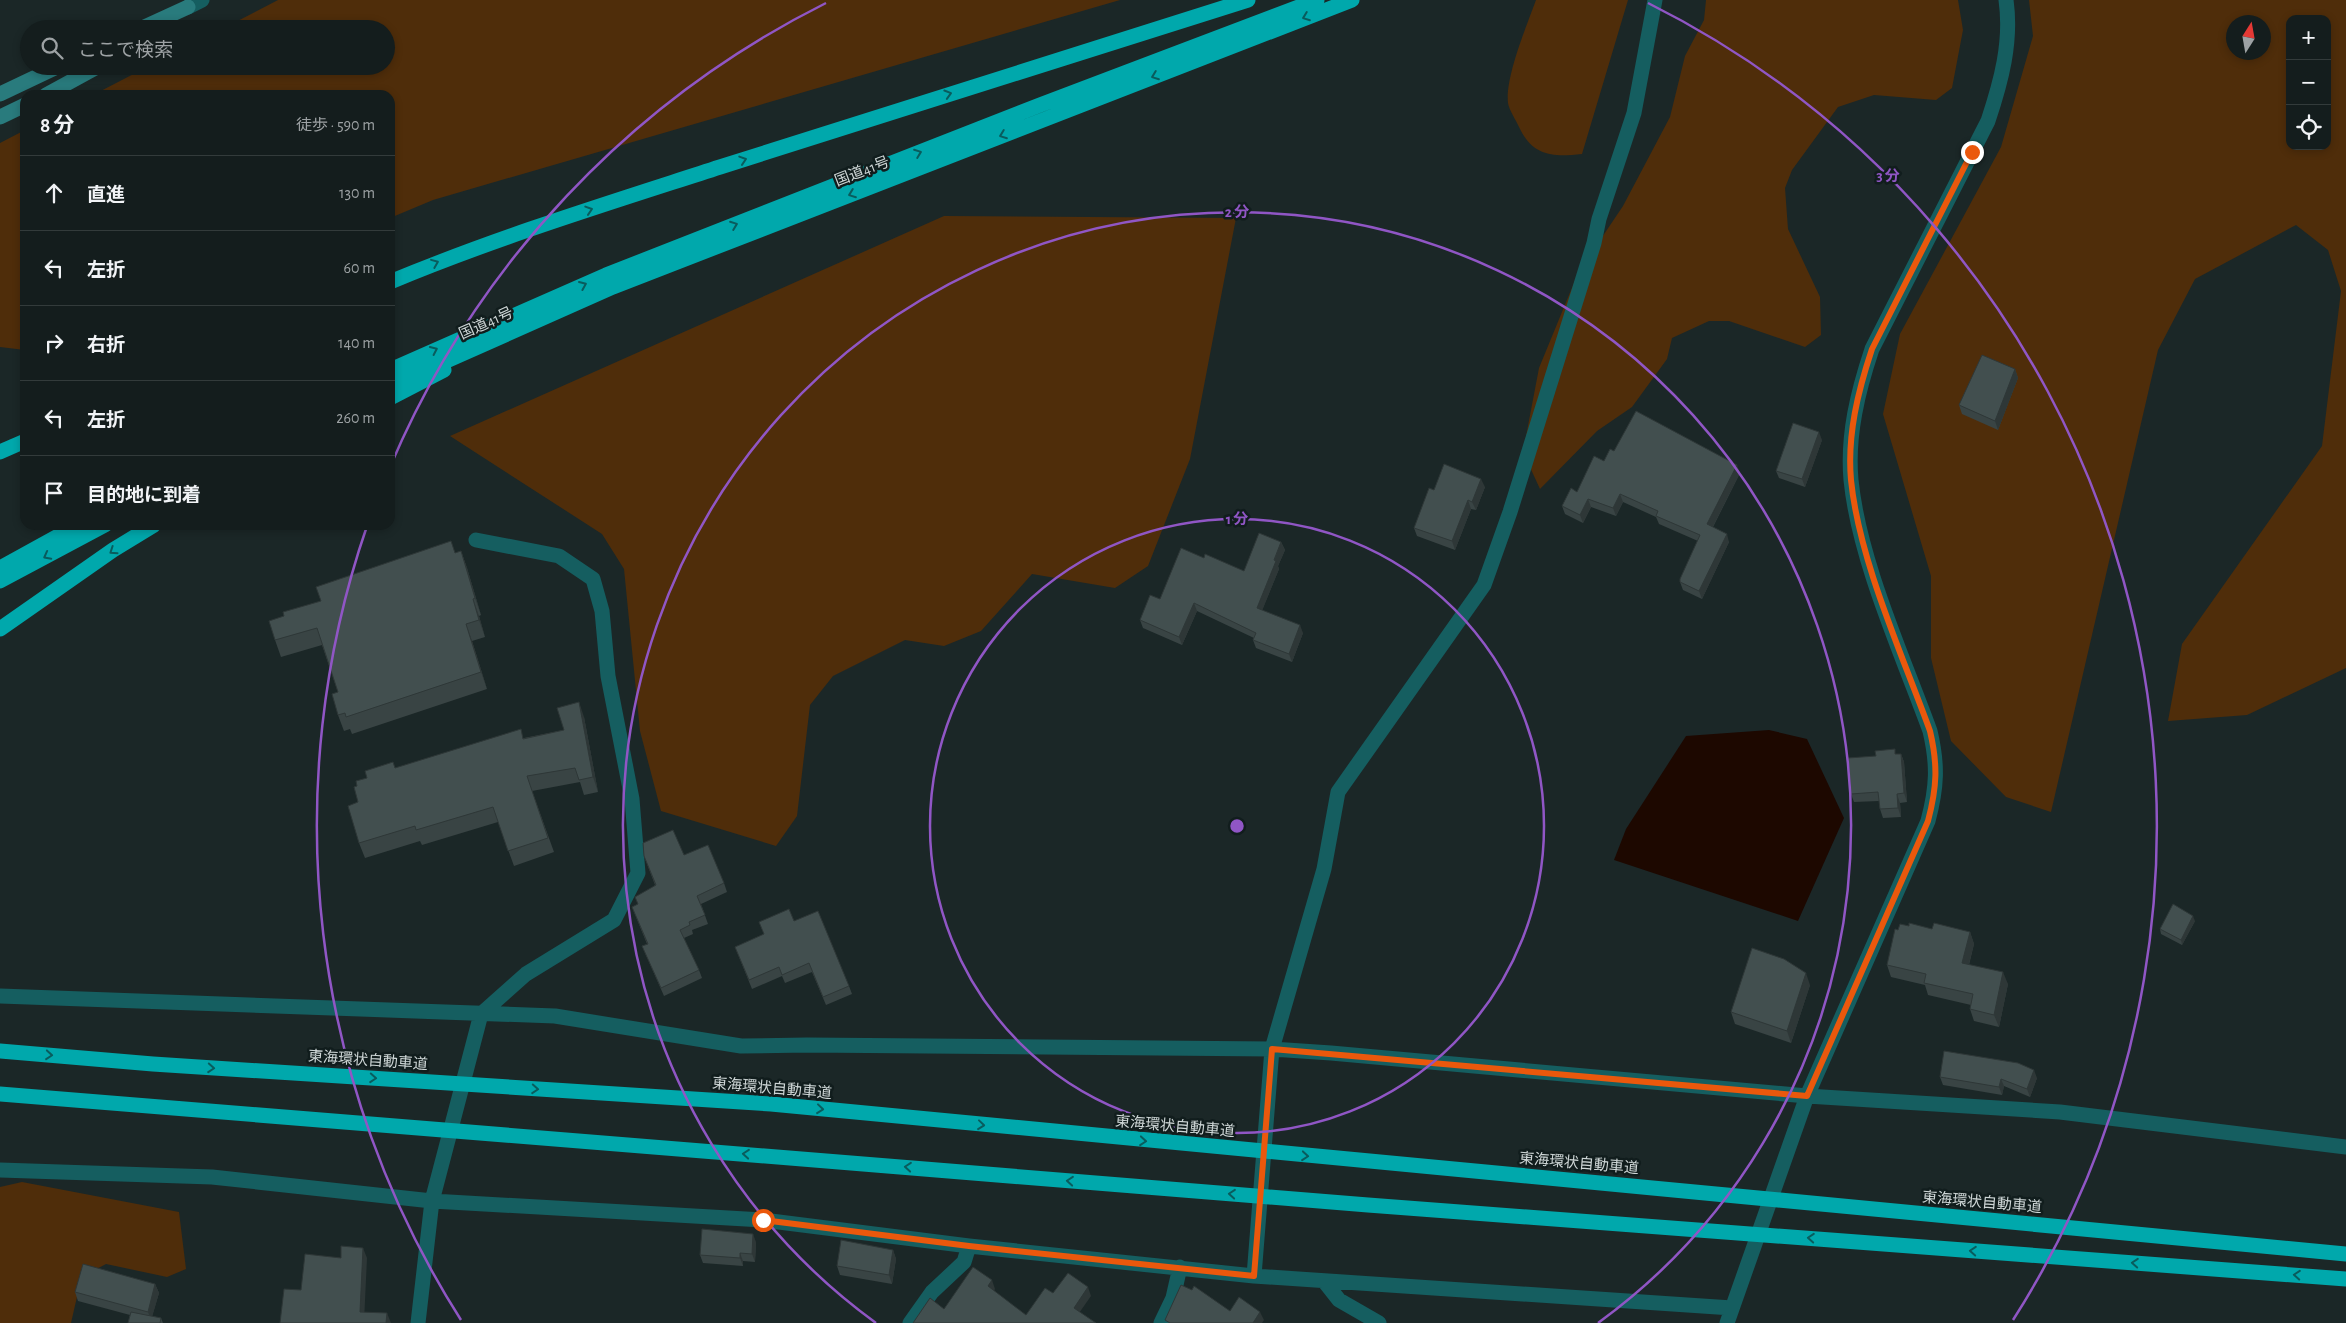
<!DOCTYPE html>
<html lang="ja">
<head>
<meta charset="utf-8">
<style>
  :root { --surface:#141d1d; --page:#1d2626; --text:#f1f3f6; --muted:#9da2a4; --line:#333b3b }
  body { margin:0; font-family:"Alegreya Sans","Noto Sans JP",sans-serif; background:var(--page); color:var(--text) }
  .controls { position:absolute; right:15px; top:15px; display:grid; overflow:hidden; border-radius:10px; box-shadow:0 2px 8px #0003 }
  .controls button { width:45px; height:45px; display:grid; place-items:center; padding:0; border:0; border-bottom:1px solid var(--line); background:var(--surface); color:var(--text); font:25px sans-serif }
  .compass { position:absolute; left:2226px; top:15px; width:45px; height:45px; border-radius:50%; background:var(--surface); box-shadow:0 2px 8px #0003; rotate:11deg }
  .stop { position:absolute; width:15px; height:15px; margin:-11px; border:4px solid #ea580c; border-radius:50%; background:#fff }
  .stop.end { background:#ea580c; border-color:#fff; box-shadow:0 1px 5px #0008 }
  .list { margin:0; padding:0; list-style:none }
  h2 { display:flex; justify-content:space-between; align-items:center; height:65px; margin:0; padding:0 20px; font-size:21px }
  h2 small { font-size:16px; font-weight:400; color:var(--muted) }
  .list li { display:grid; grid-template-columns:32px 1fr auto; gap:15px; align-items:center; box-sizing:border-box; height:75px; padding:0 20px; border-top:1px solid var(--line) }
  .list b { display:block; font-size:19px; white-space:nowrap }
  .list em { font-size:16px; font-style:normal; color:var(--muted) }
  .icon { flex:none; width:28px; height:28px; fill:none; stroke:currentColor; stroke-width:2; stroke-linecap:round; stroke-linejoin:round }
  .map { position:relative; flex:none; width:2346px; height:1323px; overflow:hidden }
  .search { position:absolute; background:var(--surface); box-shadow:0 2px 8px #0003; left:20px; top:20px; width:375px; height:55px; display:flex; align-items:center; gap:12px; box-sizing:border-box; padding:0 18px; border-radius:28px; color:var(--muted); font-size:19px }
  .panel { position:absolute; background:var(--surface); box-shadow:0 2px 8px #0003; left:20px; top:90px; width:375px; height:440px; border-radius:15px }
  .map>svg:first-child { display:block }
</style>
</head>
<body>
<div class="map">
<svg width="2346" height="1323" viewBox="0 0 2346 1323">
  <rect width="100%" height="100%" fill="#1b2727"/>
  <path fill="#4f2d0a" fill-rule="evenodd" d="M278 0H1120L433 200 390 218V95H93L149 66H386V29H222Z
    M1536 0H1628L1582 154C1553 157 1533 157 1519 127 1516 120 1509 110 1508 103 1505 77 1527 25 1536 0Z
    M1706 0H1958L1963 30 1952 88 1936 100 1874 95 1838 107 1792 170 1785 188 1788 229 1820 297 1821 335 1805 347 1729 321H1709L1672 338 1667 359 1632 407 1597 431 1540 489 1523 452 1539 368 1578 273 1623 206 1670 117 1685 56 1704 20Z
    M2029 0H2346V668L2247 715 2168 721 2182 644 2322 446 2341 291 2328 250 2296 225 2195 279 2158 350 2051 812 2006 797 1951 741 1931 658V576L1883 414 1900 334 2001 147 2033 36ZM2290 19H2327V146H2290ZM2234 22H2264V52H2234Z
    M25 130V350L0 347V143Z
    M944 216 1236 218 1190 459 1148 566 1115 588 1032 574 981 631 944 646 905 640 833 676 810 705 797 816 776 846 661 811 640 731 624 569 602 534 450 436Z
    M22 1182 179 1212 186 1269 167 1277 106 1264 89 1273 79 1288 71 1323H0V1187Z"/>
  <path fill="#1d0800" d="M1769 730 1807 739 1844 818 1798 921 1614 860 1626 829 1686 736Z"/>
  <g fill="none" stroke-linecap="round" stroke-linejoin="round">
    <path stroke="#155e60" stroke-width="15" d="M188 7 202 0
      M0 996 555 1016 741 1046 807 1045 1272 1049 1331 1053 1807 1096 2060 1112 2346 1147
      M0 1170 212 1177 432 1201 763 1220 969 1246 1254 1276 1732 1308
      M1254 1276 1272 1049 1324 869 1338 792 1484 585 1510 512 1594 243 1599 219 1634 113 1655 0
      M1324 1281 1339 1300 1379 1323
      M418 1323 432 1201 481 1014 526 974 614 920 638 873 632 799 608 676 602 611 593 579 559 556 476 540
      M910 1323 932 1292 964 1262 969 1246
      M1161 1323 1173 1298 1180 1267
      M1727 1323 1807 1096 1928 821C1937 787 1938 765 1930 731 1902 654 1859 560 1851 480 1847 435 1858 391 1872 349L1988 121C2001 82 2012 42 2006 0"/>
    <path stroke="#297b7d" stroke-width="15" d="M140 29 188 7
      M0 94 59 66
      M46 95 99 66
      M0 117 25 105"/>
    <path stroke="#00a8ac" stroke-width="15" d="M390 282C498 237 609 203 720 167 896 110 1072 55 1248 0
      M390 370 606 275 1040 105 1317 0
      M390 386 613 287 1352 0
      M390 398 444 370
      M0 452 25 441
      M0 568 78 525
      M0 581 105 525
      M0 629 113 550 154 525
      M0 1051 153 1064 771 1104 2346 1254
      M0 1094 1368 1205 2346 1279"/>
  </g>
  <path fill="#394444" d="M2015 369 2018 378 1998 430 1962 414 1959 405Z
    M1822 440 1805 487 1779 478 1776 471Z
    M1614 451 1740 473 1713 527 1729 542 1702 599 1683 590 1680 582 1698 541 1659 524 1656 517 1623 502 1616 516 1591 507 1583 523 1565 514 1562 506 1577 492Z
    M1485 487 1476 510 1471 509 1455 550 1417 536 1414 528 1434 490Z
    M1281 542 1285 550 1278 566 1279 569 1262 610 1303 633 1292 662 1256 648 1253 640 1254 638 1197 611 1182 645 1143 628 1140 620 1160 599 1204 558 1244 571Z
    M461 551 467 568 481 615 479 616 485 637 472 641 487 689 352 734 350 729 344 731 338 715V692L322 645 281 657 275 640 284 616 321 601Z
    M584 717 598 792 584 795 580 782 532 791 554 852 514 866 498 822 422 845 420 841 365 858 359 843 357 786 367 778 395 768 524 738 564 730Z
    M1896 754H1901L1904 762 1907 802 1900 803 1901 817 1883 818 1880 809 1879 801 1854 802 1851 794Z
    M684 855 724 883 727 892 701 904 708 924 692 930 693 934 684 938 699 970 702 978 664 996 642 946 647 944 632 907 638 905 655 885 644 856Z
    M794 921 849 986 852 994 826 1005 812 972 785 983 782 976 752 989 735 947 764 934 759 922Z
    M2195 921 2182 945 2161 934 2160 929Z
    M1932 929 1970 932 1974 944 1969 965 2008 984 1999 1027 1974 1021 1970 1009 1971 1005 1928 995 1925 985 1891 977 1887 965 1898 930Z
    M1810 985 1791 1043 1735 1024 1731 1012Z
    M1940 1077 2037 1078 2030 1097 2004 1086 2002 1095 1943 1085Z
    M756 1242 755 1262 743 1261V1266L703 1263 700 1255Z
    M893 1250 896 1259 892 1284 840 1275 837 1266Z
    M155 1284 159 1293 152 1316 161 1318 163 1323H128L130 1315 78 1301 75 1292Z"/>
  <path fill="#2e3737" d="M2015 369 2018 378 1998 430 1995 421Z
    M1819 432 1822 440 1805 487 1802 479Z
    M1737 465 1740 473 1710 532 1707 524Z
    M1481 479 1485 487 1476 510 1472 502Z
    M1620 494 1623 502 1616 516 1613 508Z
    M1588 499 1591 507 1583 523 1580 515Z
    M1468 500 1471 509 1455 550 1452 541Z
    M1727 534 1729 542 1702 599 1699 591Z
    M1281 542 1285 550 1278 566 1279 569 1260 616 1257 608Z
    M461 551 467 568 481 615 475 598Z
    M473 599 479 616 485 637 479 620Z
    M1194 603 1197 611 1182 645 1179 637Z
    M466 624 472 641 487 689 481 672Z
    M1300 625 1303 633 1292 662 1289 654Z
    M579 702 584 717 598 792 593 777Z
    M1901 754 1904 762 1907 802 1904 793Z
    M1897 794 1900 803 1901 817 1898 808Z
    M2193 916 2195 921 2182 945 2181 940Z
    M1970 932 1974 944 1966 975 1962 963Z
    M2003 972 2008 984 1999 1027 1994 1015Z
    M1806 973 1810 985 1791 1043 1787 1031Z
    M2034 1070 2037 1078 2030 1097 2027 1089Z
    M2001 1079 2004 1086 2002 1095 1999 1087Z
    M753 1234 756 1242 755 1262 752 1254Z
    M363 1248 367 1258 364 1322 360 1312Z
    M893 1250 896 1259 892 1284 889 1275Z
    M740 1253 743 1261V1266L740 1258Z
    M992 1280 995 1289 992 1295 988 1286Z
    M155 1284 159 1293 151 1321 148 1312Z
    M1088 1287 1091 1296 1077 1316 1074 1308Z
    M1260 1312 1264 1320 1262 1323H1253Z
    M387 1313 391 1323H386Z"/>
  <path fill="#424f4f" stroke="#2e3737" d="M1982 355 2015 369 1995 421 1959 405Z
    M1636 411 1737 465 1707 524 1727 534 1699 591 1680 582V579L1700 535 1656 516 1658 511 1620 494 1613 508 1588 499 1580 515 1562 506 1571 488 1577 492 1594 456 1604 461 1610 449 1614 451Z
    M1793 423 1819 432 1802 479 1776 471Z
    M1444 464 1481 479 1472 502 1468 500 1452 541 1414 528 1429 488 1434 490Z
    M1259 533 1281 542 1274 560 1276 561 1257 608 1300 625 1289 654 1253 640 1256 633 1194 603 1179 637 1140 620 1150 595 1160 599 1181 548 1204 558 1205 554 1244 571Z
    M451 541 455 553 461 551 475 598 473 599 479 620 466 624 481 672 346 717 345 713 338 715 332 694 338 692 317 628 275 640 269 621 284 616 283 612 321 601 316 587Z
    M579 702 593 777 579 780 575 768 527 776 548 838 508 851 493 807 416 830 415 826 359 843 348 806 358 802 354 787 357 786 356 781 367 778 365 771 393 762 395 768 521 729 523 739 564 730 557 708Z
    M1895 749V754H1901L1904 793 1897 794 1898 808 1880 809 1878 792 1851 794 1848 758 1876 756 1875 751Z
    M673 830 684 855 708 845 724 883 697 896 705 915 689 922 690 925 680 930 699 970 661 988 642 946 648 944 632 907 638 904 635 897 656 885 644 856 643 843Z
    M2173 904 2193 916 2181 940 2160 929Z
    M789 909 794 921 818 911 849 986 823 997 809 963 782 975 779 967 749 980 735 947 764 934 759 922Z
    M1909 923 1932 929 1934 923 1970 932 1962 963 2003 972 1994 1015 1970 1009 1973 994 1924 983 1926 974 1887 965 1895 929 1898 930 1900 924 1909 926Z
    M1752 948 1784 959 1806 973 1787 1031 1731 1012Z
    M1944 1051 2018 1063 2034 1070 2027 1089 2001 1079 1999 1087 1940 1077Z
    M702 1229 753 1234 752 1254 740 1253V1258L700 1255Z
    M841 1240 893 1250 889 1275 837 1266Z
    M341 1246 363 1248 360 1312 387 1313 386 1323H280L284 1289 301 1290 305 1254 341 1258Z
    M83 1264 155 1284 148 1312 75 1292Z
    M973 1267 992 1280 988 1286 1026 1315 1045 1288 1053 1293 1068 1273 1088 1287 1074 1308 1096 1323H913L930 1298 944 1309Z
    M1181 1285 1192 1290 1194 1286 1230 1311 1239 1297 1260 1312 1253 1323H1170L1165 1320Z
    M131 1312 161 1318 160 1323H128Z"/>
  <defs><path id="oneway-chevron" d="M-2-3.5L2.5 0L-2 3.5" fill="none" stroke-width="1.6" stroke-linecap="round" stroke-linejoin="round" transform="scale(1.25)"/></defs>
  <g stroke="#095c5d">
    <use href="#oneway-chevron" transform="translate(1306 17) rotate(159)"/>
    <use href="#oneway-chevron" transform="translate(1155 76) rotate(159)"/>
    <use href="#oneway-chevron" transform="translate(948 94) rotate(-17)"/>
    <use href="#oneway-chevron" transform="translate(1003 135) rotate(159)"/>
    <use href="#oneway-chevron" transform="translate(918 153) rotate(-21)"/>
    <use href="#oneway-chevron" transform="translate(743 160) rotate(-18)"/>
    <use href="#oneway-chevron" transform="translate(852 194) rotate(159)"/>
    <use href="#oneway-chevron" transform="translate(589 210) rotate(-18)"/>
    <use href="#oneway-chevron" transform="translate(734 225) rotate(-21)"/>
    <use href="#oneway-chevron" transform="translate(435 263) rotate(-22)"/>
    <use href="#oneway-chevron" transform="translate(583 285) rotate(-23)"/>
    <use href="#oneway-chevron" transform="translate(434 350) rotate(-25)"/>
    <use href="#oneway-chevron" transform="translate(113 551) rotate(146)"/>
    <use href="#oneway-chevron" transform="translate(47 556) rotate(152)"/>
    <use href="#oneway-chevron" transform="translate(49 1055) rotate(5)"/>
    <use href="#oneway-chevron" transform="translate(211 1068) rotate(4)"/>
    <use href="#oneway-chevron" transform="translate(373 1078) rotate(4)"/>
    <use href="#oneway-chevron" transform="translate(535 1089) rotate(4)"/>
    <use href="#oneway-chevron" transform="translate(820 1109) rotate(6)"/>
    <use href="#oneway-chevron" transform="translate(981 1125) rotate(6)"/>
    <use href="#oneway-chevron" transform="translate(1143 1141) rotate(5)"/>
    <use href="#oneway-chevron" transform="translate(746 1154) rotate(-175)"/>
    <use href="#oneway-chevron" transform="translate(1305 1156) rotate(5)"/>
    <use href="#oneway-chevron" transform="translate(908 1167) rotate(-175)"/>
    <use href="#oneway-chevron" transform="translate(1070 1181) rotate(-175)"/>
    <use href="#oneway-chevron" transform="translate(1232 1194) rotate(-175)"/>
    <use href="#oneway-chevron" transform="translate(1811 1238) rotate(-176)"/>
    <use href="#oneway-chevron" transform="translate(1973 1251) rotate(-176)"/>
    <use href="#oneway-chevron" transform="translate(2135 1263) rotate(-176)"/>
    <use href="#oneway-chevron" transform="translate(2297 1275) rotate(-176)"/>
  </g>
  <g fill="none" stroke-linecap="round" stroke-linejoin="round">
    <path stroke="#ea580c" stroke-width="6" d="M763 1220 969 1246 1254 1276 1272 1049 1807 1096 1928 821C1937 787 1938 765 1930 731 1902 654 1859 560 1851 480 1847 435 1858 391 1872 349L1972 152"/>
  </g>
  <g fill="none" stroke="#9056c5" stroke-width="2.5">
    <circle cx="1237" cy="826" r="307"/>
    <path d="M876 1323A614 614 0 1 1 1598 1323"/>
    <path d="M461 1320A920 920 0 0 1 367 526M390 467A920 920 0 0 1 826 3M1648 3A920 920 0 0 1 2013 1320"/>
  </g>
  <g text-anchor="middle" stroke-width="5" stroke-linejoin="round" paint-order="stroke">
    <g font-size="15" fill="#ced6d6" stroke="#111d1d">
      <text transform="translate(862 171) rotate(-21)" y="5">国道41号</text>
      <text transform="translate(486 323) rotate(-24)" y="5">国道41号</text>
      <text transform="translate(368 1060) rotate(4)" y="5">東海環状自動車道</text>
      <text transform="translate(772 1088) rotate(5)" y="5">東海環状自動車道</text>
      <text transform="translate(1175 1126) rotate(5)" y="5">東海環状自動車道</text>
      <text transform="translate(1579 1163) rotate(5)" y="5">東海環状自動車道</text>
      <text transform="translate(1982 1202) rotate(5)" y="5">東海環状自動車道</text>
    </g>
  </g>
  <circle cx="1237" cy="826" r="8" fill="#9056c5" stroke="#111d1d" stroke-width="2.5"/>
  <g font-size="15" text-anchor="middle" font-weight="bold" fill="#9056c5" stroke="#111d1d" stroke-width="5" stroke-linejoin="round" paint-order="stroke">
    <text x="1888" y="181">3 分</text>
    <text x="1237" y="217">2 分</text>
    <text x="1237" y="524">1 分</text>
  </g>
</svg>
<div class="controls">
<button>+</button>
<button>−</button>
<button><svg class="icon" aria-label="locate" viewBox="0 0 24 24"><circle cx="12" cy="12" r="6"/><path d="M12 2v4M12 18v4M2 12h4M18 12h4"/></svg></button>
</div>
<svg class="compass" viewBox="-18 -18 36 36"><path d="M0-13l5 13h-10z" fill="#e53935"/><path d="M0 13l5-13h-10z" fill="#9da2a4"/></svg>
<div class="stop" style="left:763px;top:1220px"></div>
<div class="stop end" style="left:1972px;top:152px"></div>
<div class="search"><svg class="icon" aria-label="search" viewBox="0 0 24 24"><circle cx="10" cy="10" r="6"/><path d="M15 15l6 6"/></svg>ここで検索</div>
<section class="panel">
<h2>8 分<small>徒歩 · 590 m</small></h2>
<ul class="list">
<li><svg class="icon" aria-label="ahead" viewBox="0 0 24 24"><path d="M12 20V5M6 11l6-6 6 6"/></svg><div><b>直進</b></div><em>130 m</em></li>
<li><svg class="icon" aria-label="left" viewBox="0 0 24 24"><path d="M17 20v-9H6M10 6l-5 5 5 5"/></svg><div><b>左折</b></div><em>60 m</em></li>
<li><svg class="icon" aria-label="right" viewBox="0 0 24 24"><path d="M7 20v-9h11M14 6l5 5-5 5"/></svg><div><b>右折</b></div><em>140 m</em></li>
<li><svg class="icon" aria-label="left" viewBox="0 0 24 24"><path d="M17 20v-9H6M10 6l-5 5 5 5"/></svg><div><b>左折</b></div><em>260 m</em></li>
<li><svg class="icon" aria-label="arrive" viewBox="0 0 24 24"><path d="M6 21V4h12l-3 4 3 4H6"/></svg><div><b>目的地に到着</b></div></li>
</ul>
</section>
</div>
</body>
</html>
